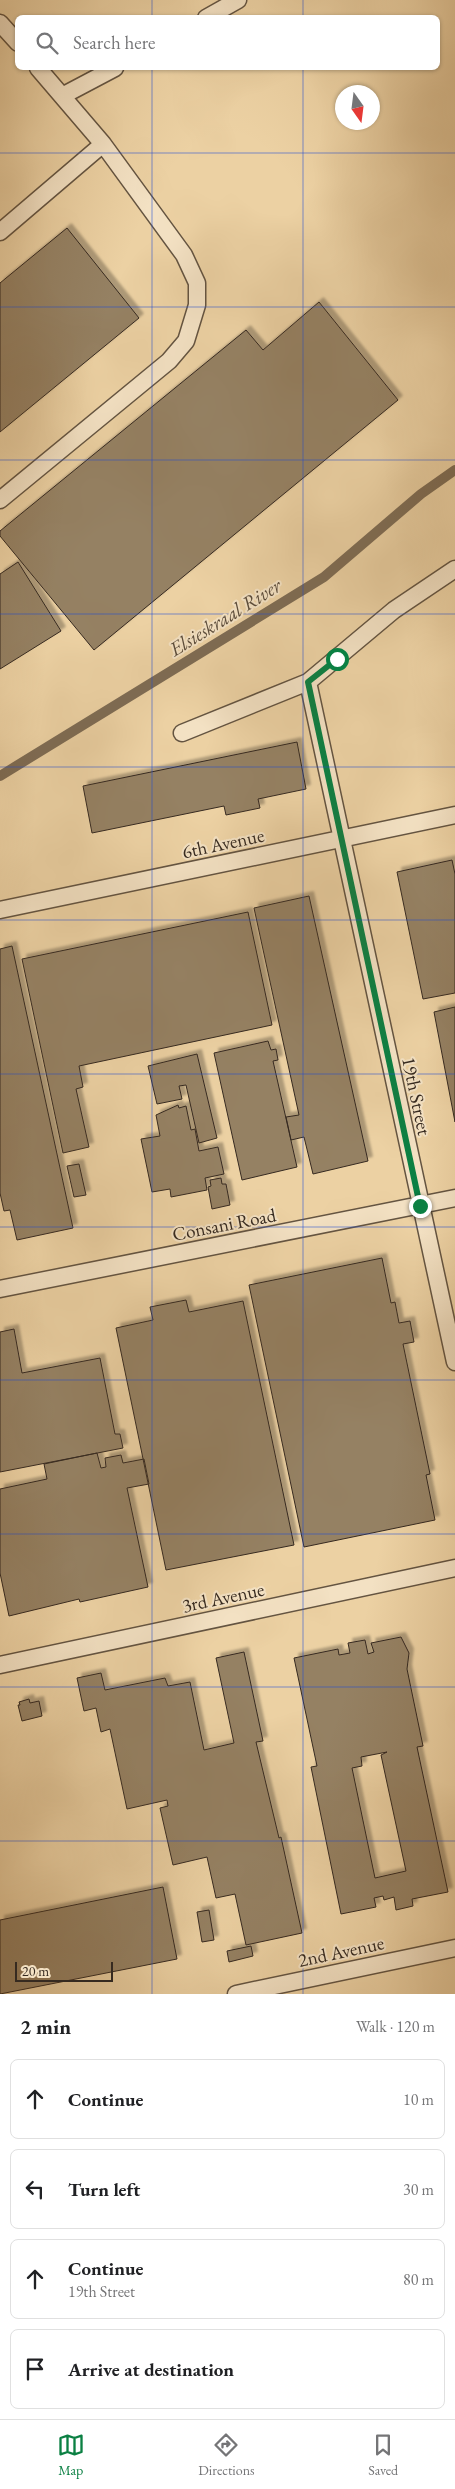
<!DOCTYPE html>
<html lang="en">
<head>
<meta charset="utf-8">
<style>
  :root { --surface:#fff; --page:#f6f6f6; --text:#202124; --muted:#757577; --line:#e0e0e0; --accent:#0b8043 }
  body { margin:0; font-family:"EB Garamond",serif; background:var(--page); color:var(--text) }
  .compass { position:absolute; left:335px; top:85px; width:45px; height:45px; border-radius:50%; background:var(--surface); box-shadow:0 1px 4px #0004; rotate:166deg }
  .scale { position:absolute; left:15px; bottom:12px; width:98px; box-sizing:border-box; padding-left:5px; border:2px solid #362a20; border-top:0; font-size:14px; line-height:18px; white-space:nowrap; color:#362a20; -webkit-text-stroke:4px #f3e1c3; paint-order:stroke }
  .stop { position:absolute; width:15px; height:15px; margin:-11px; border:4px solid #0b8043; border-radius:50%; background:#fff }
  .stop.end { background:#0b8043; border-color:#fff; box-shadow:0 1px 5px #0008 }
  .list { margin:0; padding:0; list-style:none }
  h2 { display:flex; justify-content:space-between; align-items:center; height:65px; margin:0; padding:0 20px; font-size:21px }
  h2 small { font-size:16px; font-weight:400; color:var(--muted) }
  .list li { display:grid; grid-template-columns:32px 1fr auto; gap:15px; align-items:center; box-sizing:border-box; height:80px; margin:0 10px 10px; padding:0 10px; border:1px solid var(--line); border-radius:8px }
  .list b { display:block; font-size:19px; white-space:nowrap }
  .list p { margin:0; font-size:16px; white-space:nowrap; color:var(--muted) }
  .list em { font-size:16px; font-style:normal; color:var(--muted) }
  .icon { flex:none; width:28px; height:28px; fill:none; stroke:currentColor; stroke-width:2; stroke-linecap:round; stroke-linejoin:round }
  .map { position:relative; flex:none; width:455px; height:1994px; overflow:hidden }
  .search { position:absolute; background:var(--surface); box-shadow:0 1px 4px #0004; left:15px; right:15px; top:15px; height:55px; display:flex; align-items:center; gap:12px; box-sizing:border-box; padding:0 18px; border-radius:8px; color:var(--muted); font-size:19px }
  .sheet { height:425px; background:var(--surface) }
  nav { display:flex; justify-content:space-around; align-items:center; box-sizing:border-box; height:70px; border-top:1px solid var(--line); background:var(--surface); font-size:14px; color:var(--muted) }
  nav a { display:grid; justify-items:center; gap:2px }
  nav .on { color:var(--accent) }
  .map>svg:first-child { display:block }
</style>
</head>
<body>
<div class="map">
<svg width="455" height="1994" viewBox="0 0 455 1994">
  <defs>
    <filter id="shadow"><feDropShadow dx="4.5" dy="-4.5" stdDeviation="1" flood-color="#0004"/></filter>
  </defs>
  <rect width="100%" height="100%" fill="#ecd1a3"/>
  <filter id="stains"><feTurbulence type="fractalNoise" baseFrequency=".004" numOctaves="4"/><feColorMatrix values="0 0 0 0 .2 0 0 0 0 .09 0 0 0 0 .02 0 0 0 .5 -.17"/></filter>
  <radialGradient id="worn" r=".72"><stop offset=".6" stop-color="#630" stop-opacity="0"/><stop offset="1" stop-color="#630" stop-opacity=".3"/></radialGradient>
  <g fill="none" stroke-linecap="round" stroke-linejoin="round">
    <path stroke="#7e6c54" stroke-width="10" d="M0 776 324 577 421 494 455 470"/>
  </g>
  <path fill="#958164" stroke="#362a20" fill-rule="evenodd" filter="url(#shadow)" d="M67 228 139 318 0 432V283Z
    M319 302 398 400 94 650 0 536V531L246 330 263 350Z
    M18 562 61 631 0 669V574Z
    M297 742 306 789 258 799 260 808 226 815 224 806 92 833 83 786Z
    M452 860 455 874V993L423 999 397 872Z
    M309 896 368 1161 313 1174 304 1137 291 1140 286 1117 299 1115 254 908Z
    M248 912 272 1025 79 1066 83 1087 76 1089 89 1147 63 1153 22 959Z
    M12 946 73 1228 17 1240 10 1210 4 1211 0 1193V949Z
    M455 1007V1122L434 1012Z
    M268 1041 271 1050 276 1049 278 1060 273 1061 297 1167 242 1180 214 1053Z
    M197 1054 217 1138 199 1143 186 1085 179 1086 182 1099 157 1104 148 1066Z
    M178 1105 179 1108 186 1106 191 1130 195 1129 199 1151 218 1147 224 1174 205 1178 207 1190 171 1197 170 1189 152 1192 141 1139 160 1136 156 1115Z
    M79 1164 86 1195 74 1197 67 1166Z
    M221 1178 222 1184H226L230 1205 212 1209 208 1187 211 1186 210 1180Z
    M382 1258 391 1303 395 1302 399 1323 410 1321 414 1342 403 1344 430 1474 426 1475 435 1520 304 1547 249 1285Z
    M186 1300 189 1312 243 1301 294 1545 166 1570 116 1328 153 1320 150 1307Z
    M14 1329 22 1373 100 1358 115 1434H120L123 1448 0 1472V1332Z
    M97 1453 101 1468 106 1467 105 1458 121 1455 123 1463 144 1459 149 1484 127 1488 148 1587 80 1602 79 1599 9 1616 0 1573V1489L47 1479 44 1464Z
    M401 1637 409 1653 407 1669 423 1746 417 1747 448 1892 412 1899 413 1906 396 1910 394 1897 384 1900 383 1896 374 1898 376 1907 341 1914 311 1767 317 1766 294 1658 338 1649 339 1655 350 1653 348 1643 365 1640 368 1654 374 1652 371 1643ZM387 1752 381 1755 406 1871 375 1878 352 1768 362 1766 361 1757Z
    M244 1652 263 1741 256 1742 279 1838 281 1837 302 1933 246 1945 235 1894 216 1898 207 1857 173 1865 160 1808 168 1806 167 1800 127 1809 110 1729 101 1732 96 1708 84 1711 77 1678 101 1673 105 1690 165 1678 168 1686 190 1682 204 1750 234 1743 216 1658Z
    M29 1699 30 1703 39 1701 42 1716 22 1721 18 1705H20L19 1702Z
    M163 1887 177 1959 0 1994V1920Z
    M209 1910 214 1940 202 1942 197 1912Z
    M251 1946 253 1956 229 1962 227 1951Z"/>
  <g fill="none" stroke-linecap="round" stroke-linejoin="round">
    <g stroke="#645441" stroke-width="19">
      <path id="lane" d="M206 18 238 0
        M0 23 18 43
        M62 96 115 68
        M0 232 103 144
        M0 500 169 361 186 341 197 305V283L184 255 103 144 38 68
        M455 569 394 610 308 682 455 1362
        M182 733 308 682
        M0 910 455 815
        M0 1289 455 1198
        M0 1665 455 1568
        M236 1994 455 1948"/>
    </g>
    <use href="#lane" stroke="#f3e1c3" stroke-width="16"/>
  </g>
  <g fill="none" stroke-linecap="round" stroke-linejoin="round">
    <path stroke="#0b8043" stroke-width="6" d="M337 659 308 682 420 1206"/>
  </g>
  <path fill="none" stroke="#1d4ed8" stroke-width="1" stroke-opacity="0.55" d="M152 0V18M303 0V18M152 68V1994M303 68V1994M0 153H455M0 307H455M0 460H455M0 614H455M0 767H455M0 920H455M0 1074H455M0 1227H455M0 1380H455M0 1534H455M0 1687H455M0 1841H455"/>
  <g text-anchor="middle" stroke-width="4" stroke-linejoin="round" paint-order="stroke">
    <g font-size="19" fill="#362a20" stroke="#f3e1c3">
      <text transform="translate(223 843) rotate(-12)" y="7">6th Avenue</text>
      <text transform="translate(417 1096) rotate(78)" y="7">19th Street</text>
      <text transform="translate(224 1224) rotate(-11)" y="7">Consani Road</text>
      <text transform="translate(223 1597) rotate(-12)" y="7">3rd Avenue</text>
      <text transform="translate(341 1951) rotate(-12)" y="7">2nd Avenue</text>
    </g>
    <g font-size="20" font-style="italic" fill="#5a4b3a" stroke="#f3e1c3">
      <text transform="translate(225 617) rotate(-32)" y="7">Elsieskraal River</text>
    </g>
  </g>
  <rect width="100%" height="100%" filter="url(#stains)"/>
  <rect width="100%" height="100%" fill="url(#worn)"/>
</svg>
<svg class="compass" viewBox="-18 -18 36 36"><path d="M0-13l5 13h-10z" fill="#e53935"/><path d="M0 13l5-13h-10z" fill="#757577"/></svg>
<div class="scale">20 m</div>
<div class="stop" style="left:337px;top:659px"></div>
<div class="stop end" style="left:420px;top:1206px"></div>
<div class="search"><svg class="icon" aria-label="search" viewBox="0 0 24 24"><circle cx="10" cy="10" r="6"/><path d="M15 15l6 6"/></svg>Search here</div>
</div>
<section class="sheet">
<h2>2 min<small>Walk · 120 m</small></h2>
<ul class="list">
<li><svg class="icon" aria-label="ahead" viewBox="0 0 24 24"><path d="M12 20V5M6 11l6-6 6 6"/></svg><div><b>Continue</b></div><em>10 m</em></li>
<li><svg class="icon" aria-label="left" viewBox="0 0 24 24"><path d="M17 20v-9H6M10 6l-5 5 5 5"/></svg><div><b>Turn left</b></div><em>30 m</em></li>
<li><svg class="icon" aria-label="ahead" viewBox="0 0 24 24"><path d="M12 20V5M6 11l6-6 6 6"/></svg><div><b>Continue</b><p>19th Street</p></div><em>80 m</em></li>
<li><svg class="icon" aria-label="arrive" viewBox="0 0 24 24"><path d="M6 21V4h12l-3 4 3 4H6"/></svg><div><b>Arrive at destination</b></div></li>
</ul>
</section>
<nav>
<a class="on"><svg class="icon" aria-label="map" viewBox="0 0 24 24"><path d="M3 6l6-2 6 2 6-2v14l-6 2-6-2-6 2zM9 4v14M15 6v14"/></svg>Map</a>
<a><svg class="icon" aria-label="directions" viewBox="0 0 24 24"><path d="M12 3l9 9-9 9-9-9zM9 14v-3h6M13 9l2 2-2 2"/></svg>Directions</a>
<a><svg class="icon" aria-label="saved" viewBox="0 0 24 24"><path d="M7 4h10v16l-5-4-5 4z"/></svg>Saved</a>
</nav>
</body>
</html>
